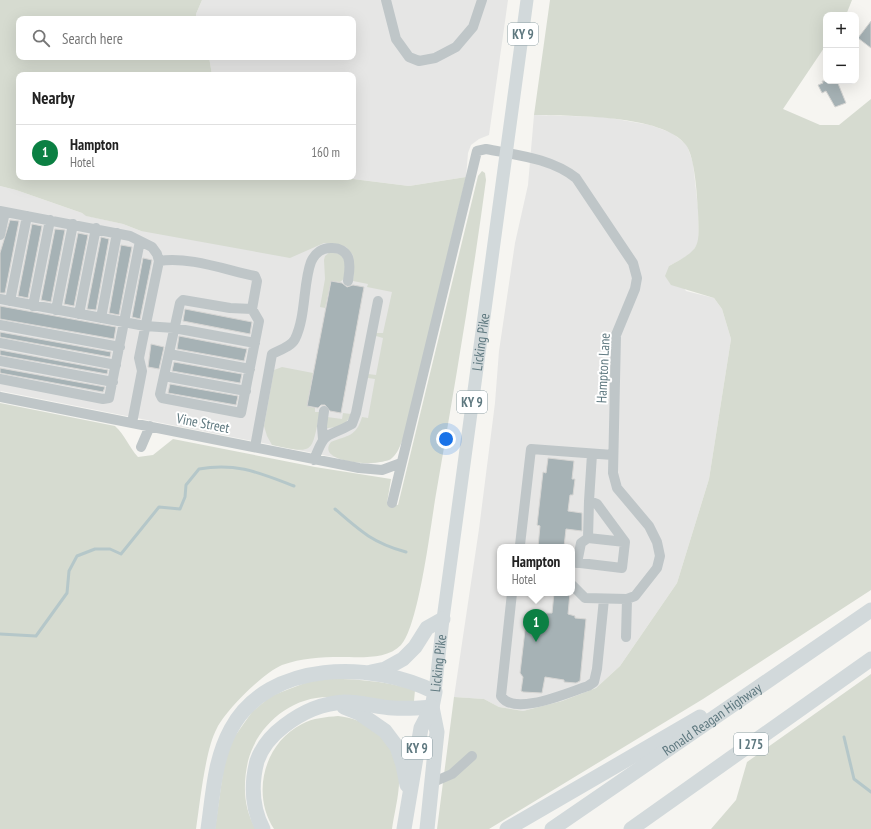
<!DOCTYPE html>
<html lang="en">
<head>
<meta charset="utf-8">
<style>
  :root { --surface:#fff; --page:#f2f2f2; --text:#222; --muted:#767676; --line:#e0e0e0; --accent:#0b8043 }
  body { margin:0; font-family:"PT Sans Narrow",sans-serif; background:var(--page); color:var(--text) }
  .controls { position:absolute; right:12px; top:12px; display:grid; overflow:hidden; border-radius:8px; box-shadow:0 4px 16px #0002 }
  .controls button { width:36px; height:36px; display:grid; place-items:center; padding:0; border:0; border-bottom:1px solid var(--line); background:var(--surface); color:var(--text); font:20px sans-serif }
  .you { position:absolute; left:446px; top:439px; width:14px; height:14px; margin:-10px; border:3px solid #fff; border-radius:50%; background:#1a73e8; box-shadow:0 0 0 6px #1a73e833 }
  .badge { display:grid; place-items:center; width:26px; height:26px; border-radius:50%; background:var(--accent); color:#fff; font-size:13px; font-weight:700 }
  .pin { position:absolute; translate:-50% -33px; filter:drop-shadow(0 1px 2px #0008) }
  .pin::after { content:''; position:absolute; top:21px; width:14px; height:12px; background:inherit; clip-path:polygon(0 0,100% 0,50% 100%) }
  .popup { position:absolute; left:497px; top:544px; width:78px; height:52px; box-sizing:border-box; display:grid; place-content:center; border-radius:8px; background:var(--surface); filter:drop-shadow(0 1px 3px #0005); font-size:13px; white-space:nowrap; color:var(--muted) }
  .popup b { font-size:15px; color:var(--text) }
  .popup::after { content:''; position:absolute; left:50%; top:100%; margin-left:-8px; border:8px solid transparent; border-top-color:var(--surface) }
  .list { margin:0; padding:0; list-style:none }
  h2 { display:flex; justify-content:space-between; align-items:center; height:52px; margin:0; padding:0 16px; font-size:17px }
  h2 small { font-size:13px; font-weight:400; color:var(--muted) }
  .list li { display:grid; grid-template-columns:26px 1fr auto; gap:12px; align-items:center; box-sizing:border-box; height:56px; padding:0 16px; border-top:1px solid var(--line) }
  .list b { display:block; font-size:15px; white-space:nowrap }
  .list p { margin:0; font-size:13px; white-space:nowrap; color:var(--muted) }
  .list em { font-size:13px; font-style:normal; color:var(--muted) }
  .icon { flex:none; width:22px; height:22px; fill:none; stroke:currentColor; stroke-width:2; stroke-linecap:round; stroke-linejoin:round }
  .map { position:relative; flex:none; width:871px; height:829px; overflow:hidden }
  .search { position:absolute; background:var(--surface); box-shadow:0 4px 16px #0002; left:16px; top:16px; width:340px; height:44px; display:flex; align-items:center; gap:10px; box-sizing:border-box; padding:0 14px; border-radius:8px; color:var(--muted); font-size:15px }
  .panel { position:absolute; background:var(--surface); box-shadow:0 4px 16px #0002; left:16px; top:72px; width:340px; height:108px; border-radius:8px }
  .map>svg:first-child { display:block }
</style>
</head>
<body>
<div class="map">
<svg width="871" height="829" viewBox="0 0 871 829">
  <rect width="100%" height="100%" fill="#f6f5f1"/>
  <path fill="#e6e6e5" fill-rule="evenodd" d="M202 0H508L489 135 479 139 471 145 468 153 466 177 409 186 345 178 262 177H353V75H212L209 57H353V19H196V14Z
    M534 115 605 117 650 125 672 133 687 145 693 163 698 208 699 241 691 254 669 266 686 291 714 298 722 309 731 339 709 479 677 583 620 666 596 688 562 701 523 711 499 707 484 699 454 697 479 529 495 403 499 351 515 243 528 185ZM500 547H572V593H500Z
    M0 186 16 190 82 213 87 216 123 224 141 231 336 223 434 310 404 437 397 452 390 460 368 464 1 391 0 394Z"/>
  <path fill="#d6dbd0" d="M0 0H202L196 14V19H19V57H209L212 75H19V177L345 178 409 186 466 177 404 437C400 445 398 453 392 458 380 468 314 463 331 442 348 435 356 437 362 417L368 418 375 379 368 378V374L376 375 383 338 376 336V333H383L392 292 367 287 368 284 353 281 354 270 353 255 346 247 334 244 324 243 290 258 141 231 123 224 86 216 82 213 16 190 0 186Z
    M550 0H852L846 15H826V45L783 109 820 125H839L871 99V590L703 699 489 829H437L454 697 484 699 499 707 523 711 562 701 596 688 620 666 677 583 709 479 731 339 722 309 714 298 671 285 665 276 669 266C702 248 699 247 698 211 697 195 695 157 686 145 662 114 571 116 534 115Z
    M482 171 485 173 486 180C472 285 454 390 436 494 431 523 419 626 401 645 387 660 359 657 341 657 320 657 302 658 282 665 263 673 226 710 217 728 205 750 200 803 196 829H0V403L115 426C125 435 129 447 138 457L153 455 173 439 315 467 391 479 387 503 398 505 478 176Z
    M330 252 340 254 346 262 345 278 340 282 331 281 325 308 320 307 325 279 324 260 325 256Z
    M282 367 313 373 307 406 315 408V412H320C311 454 315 454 272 445L267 436 264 426 274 370Z
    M343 413 351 414C347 426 336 428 324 428L327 417 342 419Z
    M871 674V829H711L736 800 747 762Z
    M318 678C352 679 382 680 415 690L414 701 410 705C383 702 355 697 328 697 290 697 257 726 248 761 243 784 243 808 256 829H215L225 758 235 736 252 712 271 696Z
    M338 716C370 719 397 743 399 777 400 792 394 814 392 829H274C251 794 264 743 302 724 313 718 326 717 338 716Z"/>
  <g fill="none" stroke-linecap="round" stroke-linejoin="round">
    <path stroke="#b5c7c9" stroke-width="3" d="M335 509C360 531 373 543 406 552
      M0 634 36 636 67 593 69 571 77 556 95 549H110L121 554 159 507 180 509 185 497 186 485 199 469C236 462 260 473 294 486
      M844 737 854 779 871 792"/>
  </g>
  <path fill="#a6b2b5" stroke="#d7d6d4" d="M871 21V48L858 38Z
    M822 81H837L846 103 835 107 826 91 822 93 818 85 823 83Z
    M10 220 19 221 5 293H0V253Z
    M32 224 42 226 28 298 18 296Z
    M55 229 65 230 51 302 41 300Z
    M78 233 88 235 74 306 64 304Z
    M101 237 109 239 96 310 87 309Z
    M121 245 132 247 119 315 109 313Z
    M143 258 152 260 140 319 132 317Z
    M331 281 342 283 347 287 353 285 364 287 341 413 330 411 325 405H321L318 408 307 406Z
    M0 306 116 327 114 339 0 319Z
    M185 309 252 322 250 334 183 321Z
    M0 332 111 352 110 357 0 337Z
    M179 336 247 349 244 361 177 349Z
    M151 344 164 347 159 369 148 367Z
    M0 350 108 370 107 374 0 355Z
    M174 362 242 374 240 383 172 371Z
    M0 368 105 387 103 392 0 373Z
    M170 384 238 396 236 405 168 393Z
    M548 458 574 461 572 479H575L573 495H570L568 511 582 513V531L566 529 564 547H538L540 526 537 525 543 472 546 473Z
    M554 593H570L568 614 575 616V618L586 619 580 681 576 683 564 682V680L545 677 542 693 523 692 521 691 523 677 520 673 527 613H552Z"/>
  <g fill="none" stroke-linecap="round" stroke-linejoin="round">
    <path stroke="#bfc6c8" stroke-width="10" d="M386 0 396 39 409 57 419 61 435 58 456 47 473 27 482 0
      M0 211 130 236 152 247 157 254 159 261 142 343 139 358 142 371 132 423
      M0 235 5 212
      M159 261C188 256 226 270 255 276L257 281 252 309 259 321 241 413 162 398 160 394 180 303 183 300 230 308 252 309
      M0 299 145 326 174 328 255 343
      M10 301 27 216
      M33 306 50 220
      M56 310 73 224
      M79 314 96 228
      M101 318 117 233
      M0 325 120 347
      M0 343 116 365
      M169 354 250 369
      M0 361 113 382
      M164 376 246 391
      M0 379 103 399 109 398 140 241
      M0 397 359 468 382 470 401 463
      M323 439 322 426 324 411
      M141 447 150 426
      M255 447 272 354C279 350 291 347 295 339 306 317 303 283 311 262 315 253 323 247 333 248 339 248 345 251 348 257 351 265 349 273 348 281
      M314 460C326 428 326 439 352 424L356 413 378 301
      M392 503 477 151 486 149C516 155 551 158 576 178L633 263 637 278 635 289 616 335 613 473 617 488 649 526 657 542 660 556 657 568 635 596 627 599 585 598 572 585
      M588 538 625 542
      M521 547 520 545 531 449 613 455
      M572 562 622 568 625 542 597 504 589 501 592 454
      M577 563 581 543 588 538 589 501
      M512 593 501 696C514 717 569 692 588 686L594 682 597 669 604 599
      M626 637 627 599
      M431 783 452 774 472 756"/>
    <path stroke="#d2d9db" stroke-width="13" id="s1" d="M435 692 443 619 527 0"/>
    <g stroke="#d2d9db" stroke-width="15">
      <path d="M371 672 385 669 403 659 415 647 427 628 443 619"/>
      <path d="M344 707 359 713 385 731 397 747 403 765 407 785"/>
      <path d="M208 829C213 795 214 760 231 729 269 659 373 661 435 692L432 707 437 732 427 829"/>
      <path d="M263 829C252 808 251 784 257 761 262 747 272 735 284 726 302 712 322 703 345 702 361 702 377 707 393 708 407 709 419 708 432 707"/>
      <path d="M404 829 421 728 432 707"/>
      <path d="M507 829 700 717"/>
      <path id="s2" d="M552 829 871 610"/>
      <path d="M631 829 871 659"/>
    </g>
  </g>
  <g text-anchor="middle" stroke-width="4" stroke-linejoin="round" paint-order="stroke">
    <g fill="#fff" stroke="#8ea0a5" stroke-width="1">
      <rect x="508" y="23" width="30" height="22" rx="3"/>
      <rect x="457" y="391" width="30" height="22" rx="3"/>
      <rect x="734" y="733" width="34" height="22" rx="3"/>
      <rect x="402" y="737" width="30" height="22" rx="3"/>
    </g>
    <g font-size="13" font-weight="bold" fill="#5e787f">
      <text x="523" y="39">KY 9</text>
      <text x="472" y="407">KY 9</text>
      <text x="751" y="749">I 275</text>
      <text x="417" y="753">KY 9</text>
    </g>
    <g font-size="14" fill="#5e787f" stroke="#fff">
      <text dy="5" stroke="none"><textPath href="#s1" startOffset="353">Licking Pike</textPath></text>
      <text transform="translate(603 368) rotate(-87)" y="5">Hampton Lane</text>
      <text transform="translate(203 423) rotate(11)" y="5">Vine Street</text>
      <text dy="5" stroke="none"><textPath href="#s1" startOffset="29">Licking Pike</textPath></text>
      <text dy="5" stroke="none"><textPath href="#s2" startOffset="194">Ronald Reagan Highway</textPath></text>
    </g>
  </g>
</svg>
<div class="controls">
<button>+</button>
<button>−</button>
</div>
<div class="you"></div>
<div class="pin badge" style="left:536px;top:642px">1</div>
<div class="popup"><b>Hampton</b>Hotel</div>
<div class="search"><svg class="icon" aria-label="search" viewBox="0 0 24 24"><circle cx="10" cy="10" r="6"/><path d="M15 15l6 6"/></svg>Search here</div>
<section class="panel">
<h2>Nearby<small></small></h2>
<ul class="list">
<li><span class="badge">1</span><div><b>Hampton</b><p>Hotel</p></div><em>160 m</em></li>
</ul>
</section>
</div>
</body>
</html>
